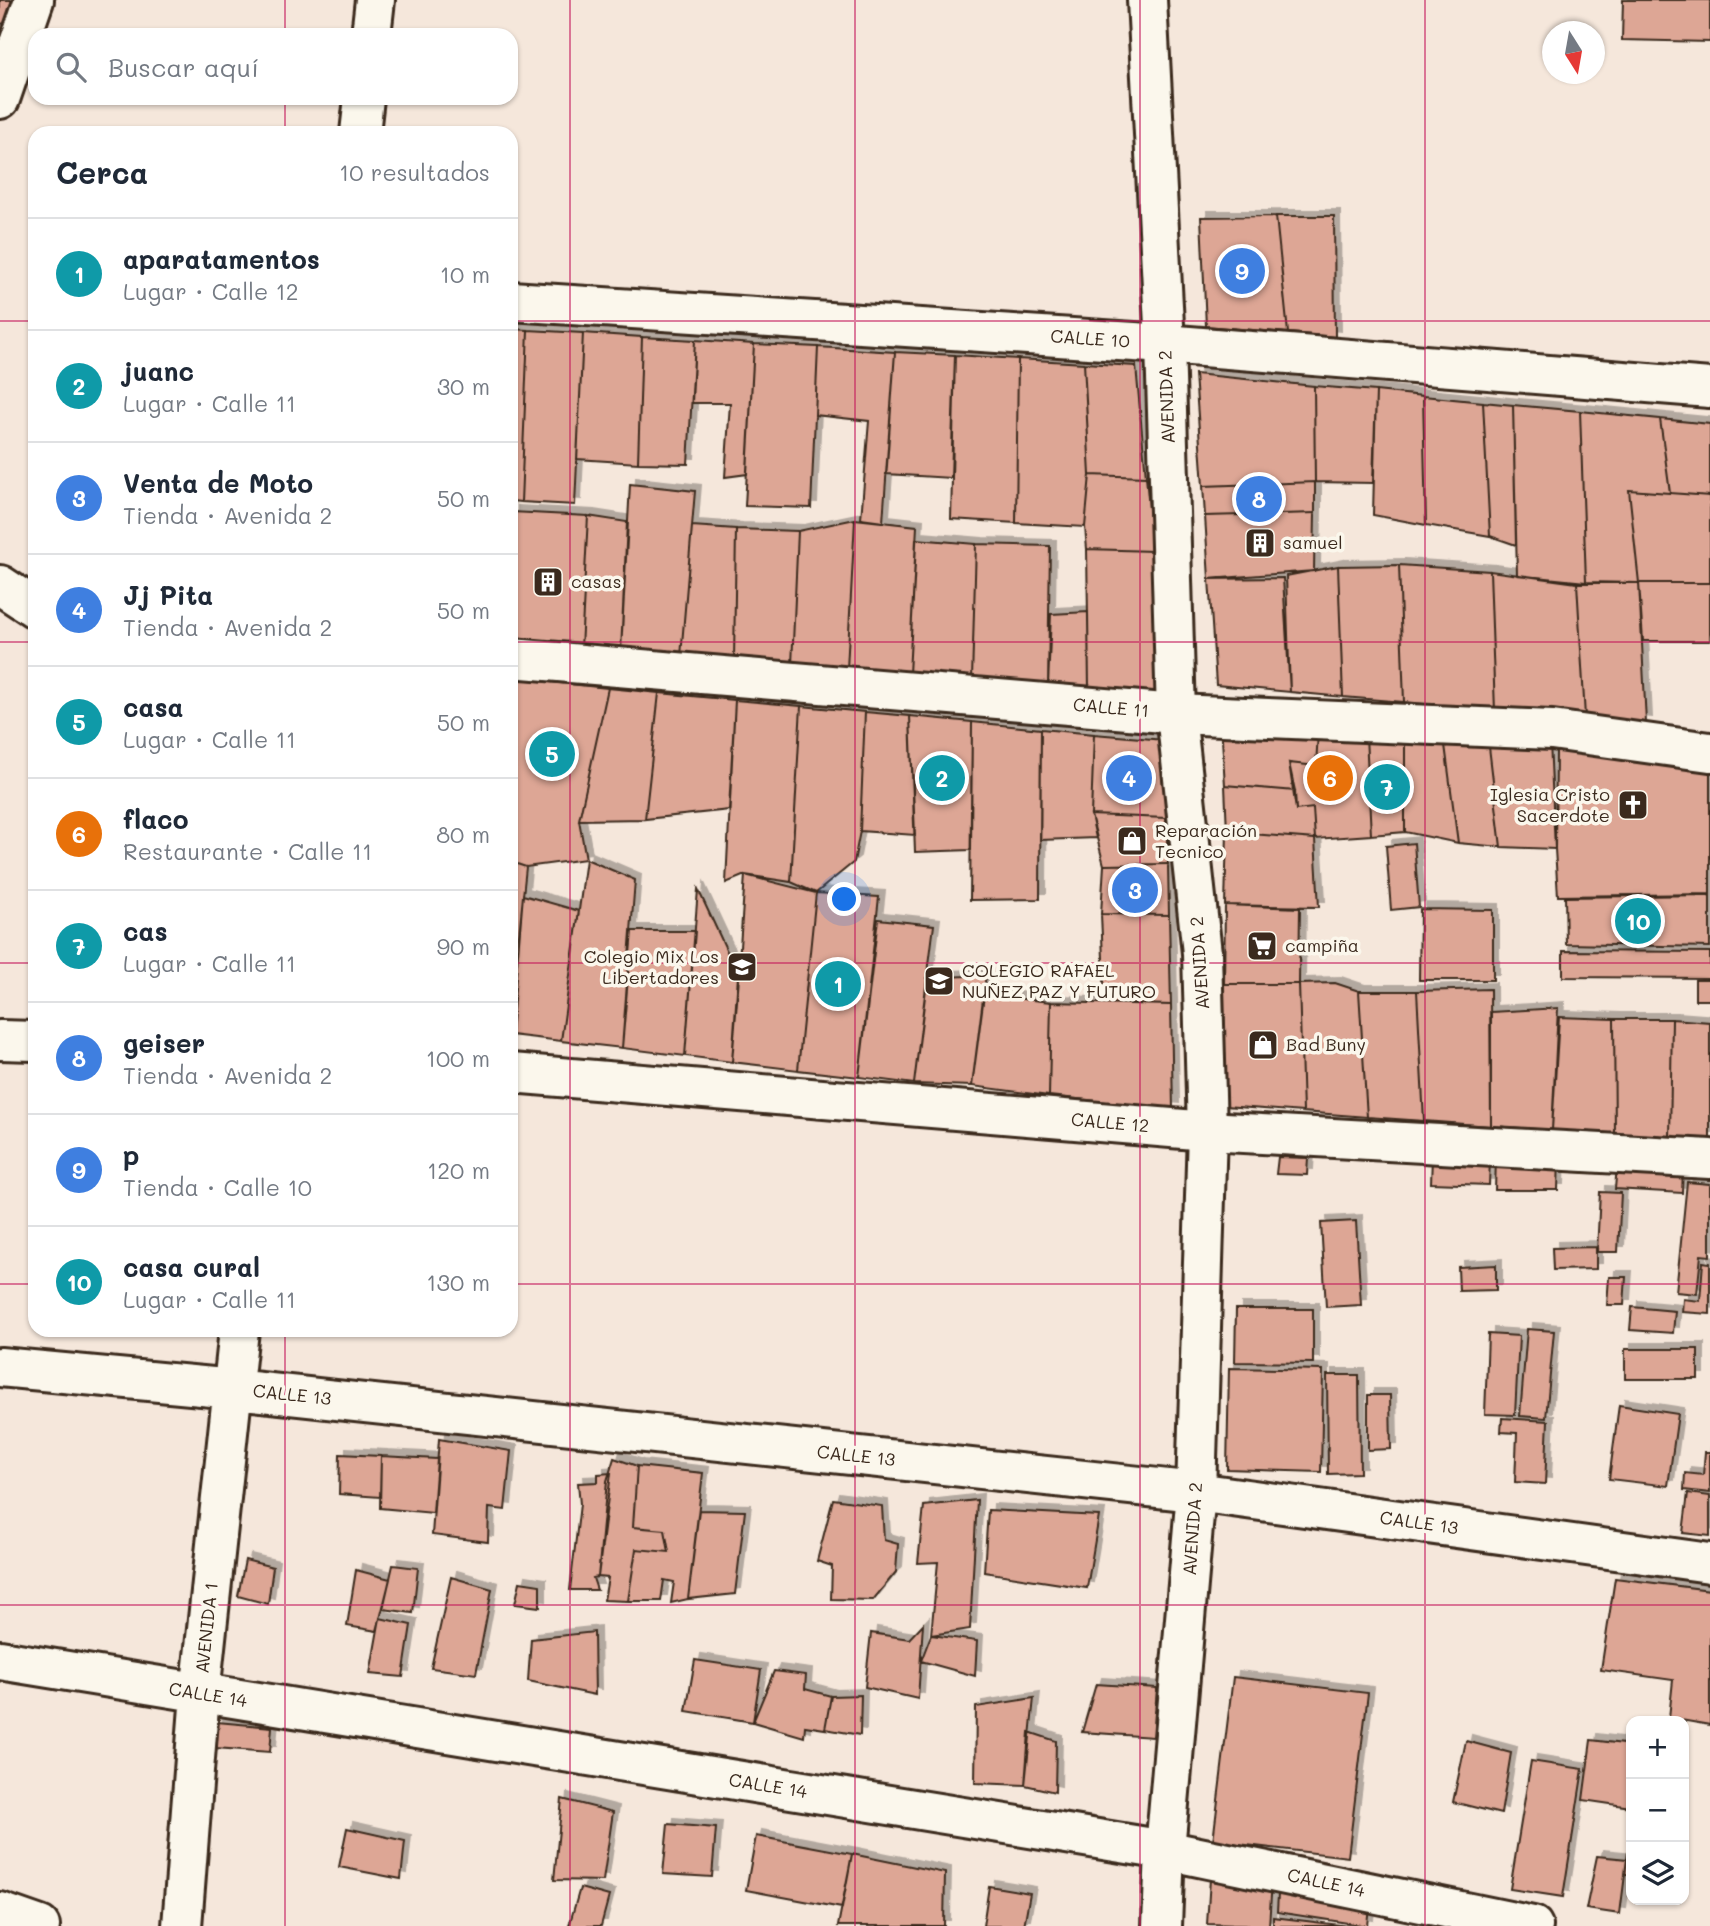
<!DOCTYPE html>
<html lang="es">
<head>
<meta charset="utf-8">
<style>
  :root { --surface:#fff; --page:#f6f6f7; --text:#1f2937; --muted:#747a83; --line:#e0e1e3; --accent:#3b2a1e }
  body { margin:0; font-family:Mali,sans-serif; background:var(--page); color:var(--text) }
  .controls { position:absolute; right:21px; bottom:21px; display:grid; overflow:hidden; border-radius:14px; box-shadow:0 2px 5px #0004 }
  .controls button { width:63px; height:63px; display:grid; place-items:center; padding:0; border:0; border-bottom:2px solid var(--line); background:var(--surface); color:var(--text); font:35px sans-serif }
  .compass { position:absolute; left:1542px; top:21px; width:63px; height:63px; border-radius:50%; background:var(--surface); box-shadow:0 2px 5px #0004; rotate:169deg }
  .you { position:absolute; left:845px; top:900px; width:24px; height:24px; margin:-18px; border:5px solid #fff; border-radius:50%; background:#1a73e8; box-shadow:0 0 0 10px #1a73e833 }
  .badge { display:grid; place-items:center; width:46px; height:46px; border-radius:50%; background:var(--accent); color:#fff; font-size:23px; font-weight:700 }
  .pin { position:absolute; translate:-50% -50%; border:4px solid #fff; box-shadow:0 2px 7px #0006 }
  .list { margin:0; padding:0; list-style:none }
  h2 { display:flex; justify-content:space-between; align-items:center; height:91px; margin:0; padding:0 28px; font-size:30px }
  h2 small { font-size:23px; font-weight:400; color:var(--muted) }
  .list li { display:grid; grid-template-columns:46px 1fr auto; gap:21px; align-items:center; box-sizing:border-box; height:112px; padding:0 28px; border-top:2px solid var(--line) }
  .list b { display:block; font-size:26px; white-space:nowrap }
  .list p { margin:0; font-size:23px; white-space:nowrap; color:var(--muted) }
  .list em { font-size:23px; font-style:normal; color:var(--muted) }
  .icon { flex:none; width:38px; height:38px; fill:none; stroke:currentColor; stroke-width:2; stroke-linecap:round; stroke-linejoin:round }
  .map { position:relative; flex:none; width:1710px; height:1926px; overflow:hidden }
  .search { position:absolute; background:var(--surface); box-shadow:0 2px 5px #0004; left:28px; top:28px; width:490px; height:77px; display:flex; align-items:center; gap:18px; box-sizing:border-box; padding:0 24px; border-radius:21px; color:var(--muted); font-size:26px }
  .panel { position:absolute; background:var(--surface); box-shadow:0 2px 5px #0004; left:28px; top:126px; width:490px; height:1211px; border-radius:21px }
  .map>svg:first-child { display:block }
</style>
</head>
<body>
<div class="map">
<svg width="1710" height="1926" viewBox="0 0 1710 1926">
  <defs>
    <filter id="shadow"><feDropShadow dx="6" dy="-6" stdDeviation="0" flood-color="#0004"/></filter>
  </defs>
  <rect width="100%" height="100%" fill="#f5e7db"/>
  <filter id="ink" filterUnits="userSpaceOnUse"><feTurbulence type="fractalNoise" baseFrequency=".0143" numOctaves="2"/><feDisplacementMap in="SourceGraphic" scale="14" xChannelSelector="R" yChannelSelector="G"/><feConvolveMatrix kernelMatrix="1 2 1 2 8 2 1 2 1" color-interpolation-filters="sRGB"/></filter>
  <g filter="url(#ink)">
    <path fill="#dda695" stroke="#3b2a1e" stroke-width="2" filter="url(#shadow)" d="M0 0H23L14 27 0 23Z
      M1623 0H1710V42L1622 40Z
      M1276 216 1288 333 1206 326 1201 217Z
      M1276 216H1334L1335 337 1288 333Z
      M511 329 528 330 521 502 511 501Z
      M528 330 583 333 575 505 521 502Z
      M583 333 642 337 638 463 577 459Z
      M642 337 695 340 688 464 638 463Z
      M695 340 754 344 747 474 725 477 730 403H692Z
      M754 344 818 347 811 508 745 506Z
      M818 347 895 352 883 522 861 519 869 421 815 415Z
      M895 352 955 355 951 478 886 474Z
      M955 355 1018 359 1016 523 951 519Z
      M1018 359 1084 363 1090 475 1085 527 1016 523Z
      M1084 363 1136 366 1146 477 1090 475Z
      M1195 374 1314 386 1315 482 1203 486Z
      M1314 386 1376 391 1373 483 1315 482Z
      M1376 391 1423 396 1426 525 1373 515Z
      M1423 396 1483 402 1490 536 1426 525Z
      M1483 402 1513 405 1516 545 1490 536Z
      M1513 405 1580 411 1586 582 1517 575Z
      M1580 411 1660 419 1670 493 1629 490 1639 583 1586 582Z
      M1660 419 1710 424V496L1670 493Z
      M1090 475 1146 477 1153 551 1087 549 1085 527Z
      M1315 482V513L1205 516 1203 486Z
      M630 484 695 491 681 656 621 651Z
      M1629 490 1710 496V583H1639Z
      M512 512 588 516 581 648 511 642Z
      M1315 513 1314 571 1209 579 1205 516Z
      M588 516 627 522 621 651 581 648Z
      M855 519 917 526 909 674 847 669Z
      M855 519 847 669 792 665 798 531Z
      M692 526 736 529 734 660 681 656Z
      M736 529 798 531 792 665 734 660Z
      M916 539 976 544 972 679 909 674Z
      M976 544 1050 546 1048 686 972 679Z
      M1087 549 1153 551 1167 695 1089 688Z
      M1399 565 1490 571 1495 711 1404 702Z
      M1399 565 1404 702 1343 697 1338 566Z
      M1338 566 1343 697 1290 692 1286 576Z
      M1490 571 1577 583 1585 717 1495 711Z
      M1283 578 1290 692 1216 685 1209 579Z
      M1577 583H1639L1646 723 1585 717Z
      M1639 583H1710V641H1643Z
      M1088 612 1089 688 1048 686 1051 614Z
      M511 678 608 688 579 820 586 859 526 867 511 862Z
      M608 688 659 693 645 819 579 820Z
      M659 693 735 700 729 810 645 819Z
      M735 700 801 706 791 882 745 875 726 883Z
      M801 706 865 712 860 831 854 862 816 893 791 882Z
      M865 712 910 716 915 835 860 831Z
      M910 716 972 722 971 850 915 852Z
      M972 722 1041 729 1040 899 970 900Z
      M1221 724 1318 732 1316 766 1289 763 1295 791 1225 785Z
      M1041 729 1094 734 1091 815 1096 838 1040 840Z
      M1318 732 1366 736 1371 835 1315 839 1313 808 1296 810 1289 763 1316 766Z
      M1094 734 1164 740 1166 818 1091 815Z
      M1366 736 1405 742V832L1371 835Z
      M1550 741 1555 849 1501 847 1489 747Z
      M1405 742 1445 745 1458 843 1405 832Z
      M1445 745 1489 747 1501 847 1458 843Z
      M1556 751 1710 761V894L1558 896 1555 849Z
      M1225 785 1295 791 1296 810 1313 808 1315 839 1227 832Z
      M1091 815 1166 818 1168 864 1104 865Z
      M1227 832 1315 839 1319 907 1225 905Z
      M1414 843 1419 907 1391 910 1386 846Z
      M586 859 635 880 622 1048 561 1041Z
      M511 862 526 867 511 1012Z
      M1168 864 1169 915 1101 914 1104 865Z
      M745 875 816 893 798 1070 732 1062Z
      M698 889 739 977 732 1062 685 1056Z
      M816 893 879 897 859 1077 798 1070Z
      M523 895 579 911 561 1041 511 1035Z
      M1710 895V947L1566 944 1565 897Z
      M1225 905 1300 908 1299 984H1224Z
      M1420 909 1493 910V980H1419Z
      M1101 914 1169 915 1171 1005 1105 1003Z
      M878 919 934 925 914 1084 859 1077Z
      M632 931H695L685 1056 622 1048Z
      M1563 951 1710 952V978L1563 977Z
      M986 975 972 1086 914 1084 927 978Z
      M1695 980H1710V1000H1695Z
      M1335 983 1359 991 1367 1117 1303 1112 1299 984Z
      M1224 984H1299L1303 1112 1225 1106Z
      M1490 989 1491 1126 1424 1121 1417 991Z
      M1359 991H1417L1424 1121 1367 1117Z
      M984 995 1051 1002 1049 1096 972 1086Z
      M1051 1002 1171 1005 1173 1109 1049 1096Z
      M1558 1008 1552 1130 1491 1126V1012Z
      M1559 1017 1614 1019 1615 1135 1552 1130Z
      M1614 1019H1672L1670 1139 1615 1135Z
      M1672 1019 1710 1022V1138L1670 1139Z
      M1278 1157 1308 1158 1307 1175 1276 1174Z
      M1432 1158 1490 1159 1489 1185 1431 1183Z
      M1496 1158H1559L1558 1190H1495Z
      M1617 1165 1683 1169 1682 1193 1615 1189Z
      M1687 1182 1710 1184V1256L1701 1255 1697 1294 1676 1292Z
      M1600 1192 1621 1193 1618 1252H1597Z
      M1356 1221 1361 1305 1326 1307 1321 1223Z
      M1596 1247V1269L1553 1270 1552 1248Z
      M1703 1262 1710 1263V1314L1682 1312 1683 1299 1700 1301Z
      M1496 1265V1290L1459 1291 1458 1267Z
      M1609 1277H1626L1624 1305H1607Z
      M1632 1307 1675 1311 1673 1333 1630 1330Z
      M1236 1309H1313V1363L1235 1362Z
      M1527 1329 1554 1331 1546 1418 1520 1416Z
      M1488 1334 1519 1336 1515 1415 1485 1414Z
      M1625 1349H1698V1379H1625Z
      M1229 1368 1323 1370 1321 1472 1227 1469Z
      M1327 1375H1359L1360 1473 1328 1474Z
      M1368 1395H1390L1391 1449 1368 1450Z
      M1619 1405 1678 1414 1668 1486 1609 1479Z
      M1502 1418 1548 1421 1545 1484 1515 1482 1517 1433 1501 1432Z
      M439 1439 511 1451 505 1510 489 1508 488 1542 432 1535Z
      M1705 1452H1710V1493L1684 1490 1685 1473 1703 1475Z
      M340 1454 381 1456 380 1497 339 1494Z
      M381 1456 437 1459 433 1513 380 1508Z
      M614 1458 637 1466 633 1527 665 1530 669 1552 636 1549 628 1601 604 1600 608 1578 598 1577 607 1481Z
      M637 1466 703 1473 688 1599 671 1603 674 1582 664 1580 661 1601H628L636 1549 669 1552 665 1530 633 1527Z
      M611 1473 598 1577 593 1578 597 1590H570L580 1504 578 1483 598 1482V1474Z
      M1688 1493 1710 1496V1536L1683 1533Z
      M833 1499 882 1506 884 1540 898 1544 896 1572 873 1600 831 1599 832 1566 817 1561Z
      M977 1500 970 1629 931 1635 938 1562 918 1563 924 1506Z
      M699 1510 745 1511 735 1594 688 1599Z
      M988 1510 1099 1516 1087 1588 984 1572Z
      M245 1560 273 1567 268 1604 238 1596Z
      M393 1565 418 1568 413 1613 383 1609Z
      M356 1570 390 1579 377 1631 347 1626Z
      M451 1577 492 1589 476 1674 431 1668Z
      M1615 1578 1710 1590V1725L1669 1718 1673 1680 1601 1670Z
      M520 1582 540 1585V1607L515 1604Z
      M380 1618 411 1625 403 1677 370 1674Z
      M923 1624 918 1699 865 1687 871 1633 909 1639Z
      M594 1632 595 1695 528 1681 531 1639Z
      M931 1635 977 1641 975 1676 921 1661Z
      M695 1660 761 1670 753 1722 686 1711Z
      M774 1671 806 1675 805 1689 831 1696 825 1729 805 1726 804 1737 753 1722Z
      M1233 1677 1368 1693 1348 1857 1213 1841Z
      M1096 1684 1157 1688 1153 1737 1082 1732Z
      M861 1695 860 1735 825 1729 831 1696Z
      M1034 1698 1025 1785 975 1783 976 1707Z
      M217 1722 272 1727 270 1752 215 1748Z
      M1029 1732 1056 1741 1055 1792 1025 1785Z
      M1591 1740 1631 1745V1807L1583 1800Z
      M1466 1741 1511 1753 1501 1814 1453 1802Z
      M1531 1761 1583 1769 1563 1897 1510 1889Z
      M562 1799 613 1812 603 1881 554 1880Z
      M668 1824 716 1828 712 1877 663 1874Z
      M347 1828 405 1841 401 1879 339 1867Z
      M1631 1830V1875L1625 1874Z
      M756 1836 852 1854 842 1908 746 1890Z
      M852 1854 945 1873 944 1926H838Z
      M1597 1856 1627 1859 1620 1914 1586 1909Z
      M1211 1864 1272 1880 1269 1926 1207 1924Z
      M1279 1876 1370 1894 1367 1926 1277 1912Z
      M989 1886 1030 1893 1024 1926H983Z
      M580 1888 609 1896 601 1926H569Z
      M1273 1917 1348 1926H1273Z"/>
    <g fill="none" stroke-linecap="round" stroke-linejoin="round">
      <g stroke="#3b2a1e" stroke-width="44">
        <path id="street" d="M371 35 375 0
          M0 99 34 0
          M360 133 364 98
          M511 301 1165 344 1710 388
          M0 585 35 608
          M511 658 1176 714 1552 730 1710 752
          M0 1040 35 1041
          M511 1073 1207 1131 1710 1159
          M0 1367 234 1389 1196 1492 1710 1563
          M0 1660 1165 1850 1533 1926
          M0 1912 40 1926
          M182 1926 200 1694 239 1330"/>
      </g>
      <g stroke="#3b2a1e" stroke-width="44">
        <path id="secondary" d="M1147 0 1165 344 1176 714 1202 953 1207 1131 1196 1492 1165 1850 1162 1926"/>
      </g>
      <use href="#street" stroke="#fbf7ec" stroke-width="38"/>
      <use href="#secondary" stroke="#fbf7ec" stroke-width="38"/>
    </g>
  </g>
  <path fill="none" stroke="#c2185b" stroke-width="2" stroke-opacity="0.55" d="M285 0V35M570 0V1926M855 0V1926M1140 0V1926M1425 0V1926M285 98V133M0 321H35M511 321H1710M0 642H35M511 642H1710M0 963H35M511 963H1710M0 1284H35M511 1284H1710M285 1330V1926M0 1605H1710"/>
  <defs>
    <g id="building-square" transform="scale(1.575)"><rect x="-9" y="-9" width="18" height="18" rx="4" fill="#3b2a1e" stroke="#fbf7ec"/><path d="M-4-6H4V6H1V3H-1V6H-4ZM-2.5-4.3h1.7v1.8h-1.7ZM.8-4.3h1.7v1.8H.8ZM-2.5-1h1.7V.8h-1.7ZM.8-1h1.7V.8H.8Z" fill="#fff"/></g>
    <g id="church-square" transform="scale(1.575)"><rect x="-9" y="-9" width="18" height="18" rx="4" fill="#3b2a1e" stroke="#fbf7ec"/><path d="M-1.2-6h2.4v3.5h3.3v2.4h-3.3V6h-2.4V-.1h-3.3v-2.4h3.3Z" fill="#fff"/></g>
    <g id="shop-square" transform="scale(1.575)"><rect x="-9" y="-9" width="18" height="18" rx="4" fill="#3b2a1e" stroke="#fbf7ec"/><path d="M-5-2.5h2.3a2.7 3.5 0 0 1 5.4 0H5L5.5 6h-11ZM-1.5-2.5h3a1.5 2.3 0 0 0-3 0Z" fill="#fff"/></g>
    <g id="supermarket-square" transform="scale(1.575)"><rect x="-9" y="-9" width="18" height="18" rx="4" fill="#3b2a1e" stroke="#fbf7ec"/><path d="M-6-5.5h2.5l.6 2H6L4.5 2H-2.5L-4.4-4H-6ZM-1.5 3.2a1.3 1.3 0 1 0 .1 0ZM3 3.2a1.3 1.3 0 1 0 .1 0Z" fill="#fff"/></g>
    <g id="school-square" transform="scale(1.575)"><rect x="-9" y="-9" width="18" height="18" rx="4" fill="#3b2a1e" stroke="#fbf7ec"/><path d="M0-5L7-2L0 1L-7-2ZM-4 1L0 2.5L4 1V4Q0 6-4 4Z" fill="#fff"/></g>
  </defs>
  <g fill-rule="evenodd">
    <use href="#building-square" x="1260" y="543"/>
    <use href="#building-square" x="548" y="582"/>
    <use href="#church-square" x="1633" y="805"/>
    <use href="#shop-square" x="1132" y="841"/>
    <use href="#supermarket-square" x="1262" y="946"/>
    <use href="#school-square" x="742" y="967"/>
    <use href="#school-square" x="939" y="981"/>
    <use href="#shop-square" x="1263" y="1045"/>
  </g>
  <g text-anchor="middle" stroke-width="7" stroke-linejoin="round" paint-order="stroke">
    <g font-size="18" fill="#3b2a1e" stroke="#fbf7ec">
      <text transform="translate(1090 339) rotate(4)" y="6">CALLE 10</text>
      <text transform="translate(1167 397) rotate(-92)" y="6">AVENIDA 2</text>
      <text transform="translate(1111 708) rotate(5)" y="6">CALLE 11</text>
      <text transform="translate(1200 963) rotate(-94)" y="6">AVENIDA 2</text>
      <text transform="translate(1110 1123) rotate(5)" y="6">CALLE 12</text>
      <text transform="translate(292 1395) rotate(6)" y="6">CALLE 13</text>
      <text transform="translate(856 1456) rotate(6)" y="6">CALLE 13</text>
      <text transform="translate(1419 1523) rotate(8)" y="6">CALLE 13</text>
      <text transform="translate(1193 1529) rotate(-86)" y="6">AVENIDA 2</text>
      <text transform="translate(207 1628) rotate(-84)" y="6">AVENIDA 1</text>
      <text transform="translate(208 1695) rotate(9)" y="6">CALLE 14</text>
      <text transform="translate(768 1786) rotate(9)" y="6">CALLE 14</text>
      <text transform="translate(1326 1883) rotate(12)" y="6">CALLE 14</text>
    </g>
    <g font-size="18" fill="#3b2a1e" stroke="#fbf7ec" text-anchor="start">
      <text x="1283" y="549">samuel</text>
      <text x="571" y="588">casas</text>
      <text x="1610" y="801" text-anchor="end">Iglesia Cristo<tspan x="1610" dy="21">Sacerdote</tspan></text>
      <text x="1155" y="837">Reparación<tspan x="1155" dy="21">Tecnico</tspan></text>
      <text x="1285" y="952">campiña</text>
      <text x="719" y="963" text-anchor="end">Colegio Mix Los<tspan x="719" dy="21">Libertadores</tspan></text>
      <text x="962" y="977">COLEGIO RAFAEL<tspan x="962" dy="21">NUÑEZ PAZ Y FUTURO</tspan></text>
      <text x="1286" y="1051">Bad Buny</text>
    </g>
  </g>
</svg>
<div class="controls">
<button>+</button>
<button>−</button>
<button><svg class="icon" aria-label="layers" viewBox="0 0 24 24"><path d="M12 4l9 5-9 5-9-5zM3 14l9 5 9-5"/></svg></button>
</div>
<svg class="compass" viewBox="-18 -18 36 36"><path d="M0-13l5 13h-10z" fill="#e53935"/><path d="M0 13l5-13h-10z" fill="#747a83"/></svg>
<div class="you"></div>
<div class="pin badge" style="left:838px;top:984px;background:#0f9aa8">1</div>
<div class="pin badge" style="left:942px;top:778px;background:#0f9aa8">2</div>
<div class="pin badge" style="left:1135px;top:890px;background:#3f7fe0">3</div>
<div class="pin badge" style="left:1129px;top:778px;background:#3f7fe0">4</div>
<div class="pin badge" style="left:552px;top:754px;background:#0f9aa8">5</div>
<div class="pin badge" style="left:1330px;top:778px;background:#e8710a">6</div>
<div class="pin badge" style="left:1387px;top:787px;background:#0f9aa8">7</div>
<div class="pin badge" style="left:1259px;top:499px;background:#3f7fe0">8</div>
<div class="pin badge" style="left:1242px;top:271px;background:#3f7fe0">9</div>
<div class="pin badge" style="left:1638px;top:921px;background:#0f9aa8">10</div>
<div class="search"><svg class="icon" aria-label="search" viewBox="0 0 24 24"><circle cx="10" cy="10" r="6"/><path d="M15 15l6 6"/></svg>Buscar aquí</div>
<section class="panel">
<h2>Cerca<small>10 resultados</small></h2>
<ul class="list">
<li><span class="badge" style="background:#0f9aa8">1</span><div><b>aparatamentos</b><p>Lugar · Calle 12</p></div><em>10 m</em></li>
<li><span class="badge" style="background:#0f9aa8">2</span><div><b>juanc</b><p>Lugar · Calle 11</p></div><em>30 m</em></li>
<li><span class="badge" style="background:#3f7fe0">3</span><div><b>Venta de Moto</b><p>Tienda · Avenida 2</p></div><em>50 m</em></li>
<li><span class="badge" style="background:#3f7fe0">4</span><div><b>Jj Pita</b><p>Tienda · Avenida 2</p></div><em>50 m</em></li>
<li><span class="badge" style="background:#0f9aa8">5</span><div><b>casa</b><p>Lugar · Calle 11</p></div><em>50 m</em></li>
<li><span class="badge" style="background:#e8710a">6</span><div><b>flaco</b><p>Restaurante · Calle 11</p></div><em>80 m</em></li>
<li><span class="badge" style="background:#0f9aa8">7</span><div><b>cas</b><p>Lugar · Calle 11</p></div><em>90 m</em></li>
<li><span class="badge" style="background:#3f7fe0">8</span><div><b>geiser</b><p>Tienda · Avenida 2</p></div><em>100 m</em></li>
<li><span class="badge" style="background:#3f7fe0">9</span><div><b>p</b><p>Tienda · Calle 10</p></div><em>120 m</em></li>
<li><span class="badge" style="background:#0f9aa8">10</span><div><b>casa cural</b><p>Lugar · Calle 11</p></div><em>130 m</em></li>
</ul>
</section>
</div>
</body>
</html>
